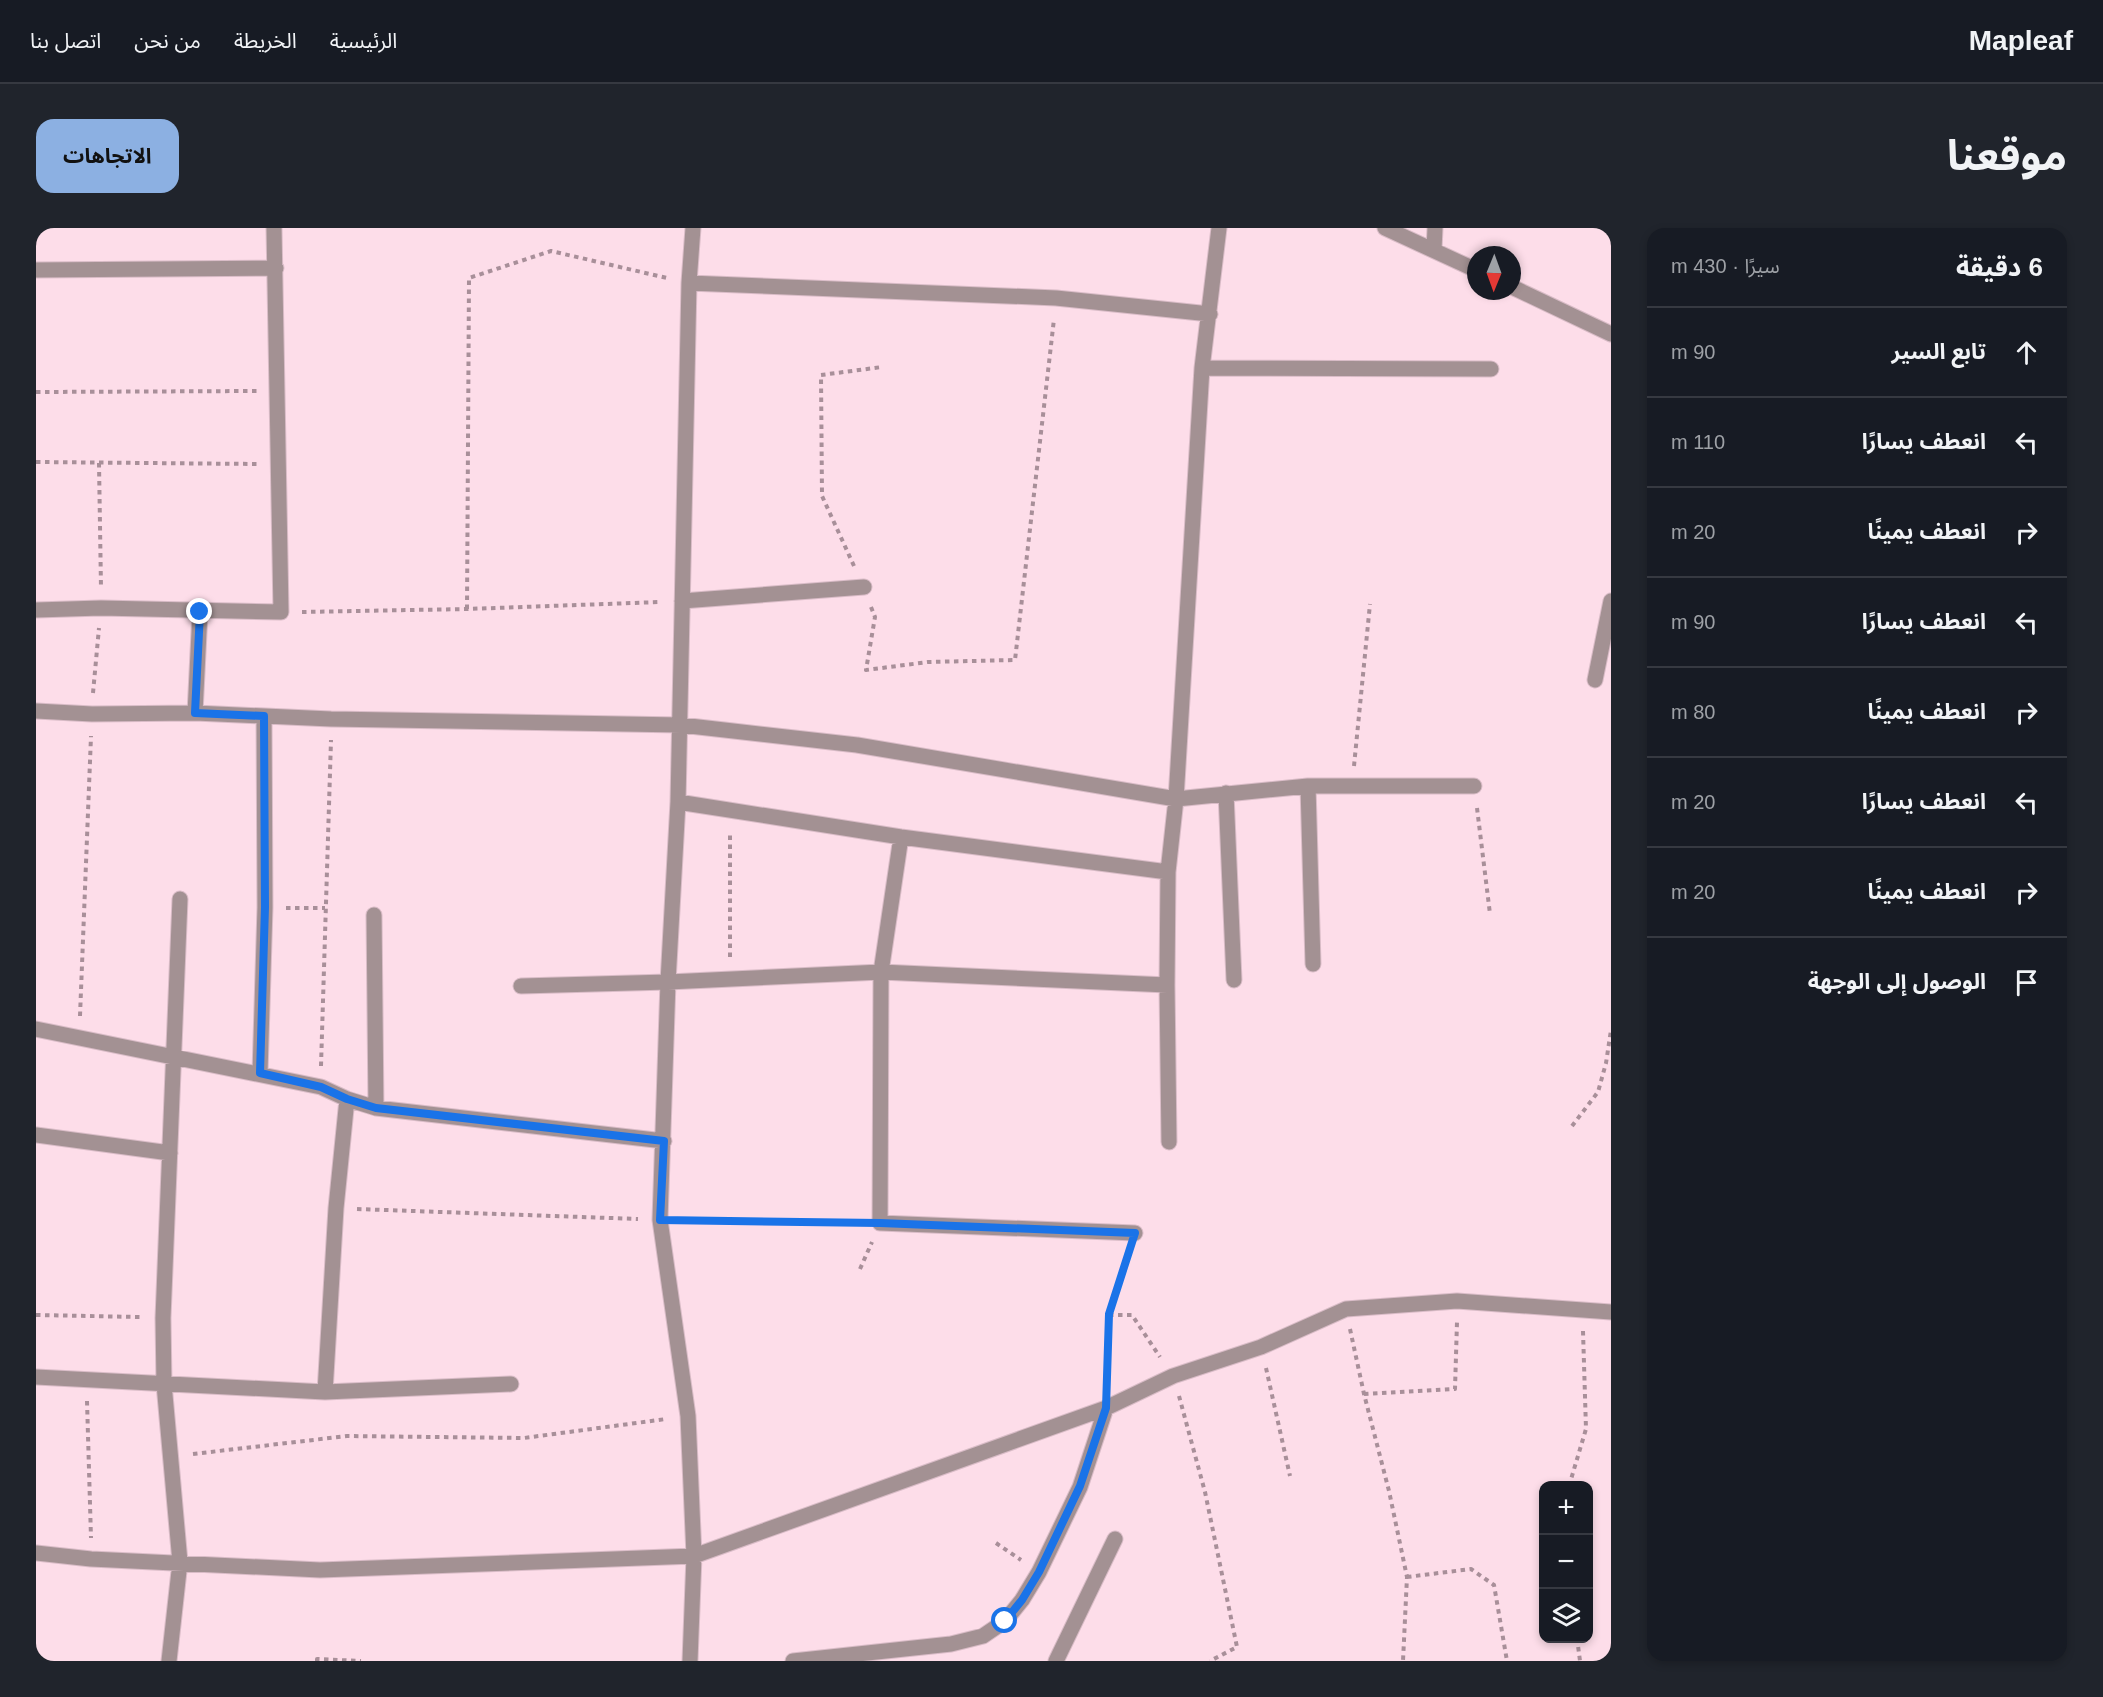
<!DOCTYPE html>
<html lang="ar">
<head>
<meta charset="utf-8">
<style>
  :root { --surface:#171b24; --page:#20242c; --text:#f1f3f6; --muted:#9ea1a6; --line:#363941; --accent:#8cb0e2 }
  body { margin:0; font-family:Arial,"Noto Sans Arabic",sans-serif; background:var(--page); color:var(--text); direction:rtl }
  .controls { position:absolute; right:18px; bottom:18px; display:grid; overflow:hidden; border-radius:12px; box-shadow:0 3px 9px #0003 }
  .controls button { width:54px; height:54px; display:grid; place-items:center; padding:0; border:0; border-bottom:2px solid var(--line); background:var(--surface); color:var(--text); font:30px sans-serif }
  .compass { position:absolute; left:1431px; top:18px; width:54px; height:54px; border-radius:50%; background:var(--surface); box-shadow:0 3px 9px #0003; rotate:181deg }
  .stop { position:absolute; width:18px; height:18px; margin:-14px; border:4px solid #1a73e8; border-radius:50%; background:#fff }
  .stop.end { background:#1a73e8; border-color:#fff; box-shadow:0 2px 6px #0008 }
  .list { margin:0; padding:0; list-style:none }
  h2 { display:flex; justify-content:space-between; align-items:center; height:78px; margin:0; padding:0 24px; font-size:26px }
  h2 small { font-size:20px; font-weight:400; color:var(--muted) }
  .list li { display:grid; grid-template-columns:39px 1fr auto; gap:18px; align-items:center; box-sizing:border-box; height:90px; padding:0 24px; border-top:2px solid var(--line) }
  .list b { display:block; font-size:22px; white-space:nowrap }
  .list em { font-size:20px; font-style:normal; color:var(--muted) }
  .icon { flex:none; width:33px; height:33px; fill:none; stroke:currentColor; stroke-width:2; stroke-linecap:round; stroke-linejoin:round }
  .map { position:relative; flex:none; width:1575px; height:1433px; overflow:hidden; direction:ltr; border-radius:18px }
  header { display:flex; align-items:center; gap:36px; box-sizing:border-box; height:84px; padding:0 30px; background:var(--surface); border-bottom:2px solid var(--line) }
  header strong { font-size:28px }
  nav { display:flex; gap:33px; margin-inline-start:auto; font-size:21px }
  .intro { display:flex; align-items:center; justify-content:space-between; box-sizing:border-box; height:144px; padding:0 36px }
  h1 { margin:0; font-size:42px }
  .button { padding:15px 27px; border-radius:18px; background:var(--accent); color:#111; font-size:21px; font-weight:700 }
  main { display:flex; gap:36px; padding:0 36px }
  aside { flex:1; background:var(--surface); border-radius:18px; box-shadow:0 3px 9px #0003 }
  .map>svg:first-child { display:block }
</style>
</head>
<body>
<header>
<strong>Mapleaf</strong>
<nav><a>الرئيسية</a><a>الخريطة</a><a>من نحن</a><a>اتصل بنا</a></nav>
</header>
<div class="intro"><h1>موقعنا</h1><a class="button">الاتجاهات</a></div>
<main>
<aside>
<h2>6 دقيقة<small>سيرًا · 430 m</small></h2>
<ul class="list">
<li><svg class="icon" aria-label="ahead" viewBox="0 0 24 24"><path d="M12 20V5M6 11l6-6 6 6"/></svg><div><b>تابع السير</b></div><em>90 m</em></li>
<li><svg class="icon" aria-label="left" viewBox="0 0 24 24"><path d="M17 20v-9H6M10 6l-5 5 5 5"/></svg><div><b>انعطف يسارًا</b></div><em>110 m</em></li>
<li><svg class="icon" aria-label="right" viewBox="0 0 24 24"><path d="M7 20v-9h11M14 6l5 5-5 5"/></svg><div><b>انعطف يمينًا</b></div><em>20 m</em></li>
<li><svg class="icon" aria-label="left" viewBox="0 0 24 24"><path d="M17 20v-9H6M10 6l-5 5 5 5"/></svg><div><b>انعطف يسارًا</b></div><em>90 m</em></li>
<li><svg class="icon" aria-label="right" viewBox="0 0 24 24"><path d="M7 20v-9h11M14 6l5 5-5 5"/></svg><div><b>انعطف يمينًا</b></div><em>80 m</em></li>
<li><svg class="icon" aria-label="left" viewBox="0 0 24 24"><path d="M17 20v-9H6M10 6l-5 5 5 5"/></svg><div><b>انعطف يسارًا</b></div><em>20 m</em></li>
<li><svg class="icon" aria-label="right" viewBox="0 0 24 24"><path d="M7 20v-9h11M14 6l5 5-5 5"/></svg><div><b>انعطف يمينًا</b></div><em>20 m</em></li>
<li><svg class="icon" aria-label="arrive" viewBox="0 0 24 24"><path d="M6 21V4h12l-3 4 3 4H6"/></svg><div><b>الوصول إلى الوجهة</b></div></li>
</ul>
</aside>
<div class="map">
<svg width="1575" height="1433" viewBox="0 0 1575 1433">
  <rect width="100%" height="100%" fill="#fddde9"/>
  <g fill="none" stroke-linecap="round" stroke-linejoin="round">
    <g stroke="#d9bcc7" stroke-width="17">
      <path id="minor" d="M1349 0 1440 42
        M1398 22 1399 0
        M0 42 240 40
        M653 55 1020 70 1174 86
        M1476 59 1575 106
        M1166 140 1455 141
        M646 373 828 359
        M0 382 65 380 245 384 238 0
        M1559 452 1575 373
        M0 483 56 486 159 485 295 491 645 497 821 517 1140 571 1272 558H1438
        M159 485 164 384
        M1272 558 1277 736
        M1190 565 1198 752
        M642 574 653 55 657 0
        M865 609 845 744 844 995 1099 1005
        M338 687 340 880
        M485 758 632 754 845 744 1131 757
        M0 801 285 859 311 871 340 880 628 913
        M224 845 229 679 228 488
        M0 907 134 925
        M1133 914 1131 757 1132 644 1140 571 1166 140 1183 0
        M0 1149 289 1164 475 1156
        M289 1164 300 980 311 871
        M0 1325 55 1331 284 1342 658 1328 1070 1180 1137 1148 1225 1119 1310 1081 1421 1073 1575 1084
        M133 1433 144 1334 128 1156 127 1090 144 671
        M654 1433 658 1328 652 1188 624 992 632 754 642 574 865 609 1132 644
        M757 1433 915 1416 947 1408 969 1393 986 1372 1003 1344 1044 1259 1070 1180
        M1020 1433 1079 1311"/>
    </g>
    <path stroke="#a88f99" stroke-width="4" stroke-dasharray="4.5 4.5" stroke-linecap="butt" d="M0 164 221 163
      M0 234 221 236
      M63 235 65 360
      M818 338 786 268 785 147 846 139
      M835 379 839 389 830 442 892 434 979 432 1018 91
      M431 381 433 50 515 23 631 50
      M266 384 431 381 624 374
      M57 465 63 400
      M1318 538 1334 376
      M1441 580 1454 686
      M250 680H289
      M694 729V605
      M44 788 55 508
      M285 838 295 512
      M1536 898 1562 864 1570 835 1575 802
      M321 981 602 991
      M645 992 824 995
      M824 1041 836 1014
      M0 1087 104 1089
      M1073 1087H1096L1124 1129
      M1314 1101 1328 1166 1353 1263 1371 1349 1367 1433
      M1230 1140 1254 1248
      M1071 1156 1073 1087 1092 1025
      M1328 1166 1419 1161 1421 1094
      M1143 1168 1169 1264 1201 1419 1174 1433
      M51 1173 55 1310
      M157 1226 311 1208 488 1210 630 1191
      M1533 1258 1550 1201 1547 1103
      M960 1315 985 1332
      M1371 1349 1435 1341 1458 1357 1471 1433
      M1541 1410 1544 1433
      M281 1433V1431L325 1433"/>
    <use href="#minor" stroke="#a39193" stroke-width="15"/>
  </g>
  <g fill="none" stroke-linecap="round" stroke-linejoin="round">
    <path stroke="#1a73e8" stroke-width="8" d="M164 384 159 485 228 488 229 679 224 845 285 859 311 871 340 880 628 913 624 992 844 995 1099 1005 1073 1086 1070 1180 1044 1258 1003 1344 986 1372 969 1393"/>
  </g>
</svg>
<div class="controls">
<button>+</button>
<button>−</button>
<button><svg class="icon" aria-label="layers" viewBox="0 0 24 24"><path d="M12 4l9 5-9 5-9-5zM3 14l9 5 9-5"/></svg></button>
</div>
<svg class="compass" viewBox="-18 -18 36 36"><path d="M0-13l5 13h-10z" fill="#e53935"/><path d="M0 13l5-13h-10z" fill="#9ea1a6"/></svg>
<div class="stop" style="left:969px;top:1393px"></div>
<div class="stop end" style="left:164px;top:384px"></div>
</div>
</main>
</body>
</html>
